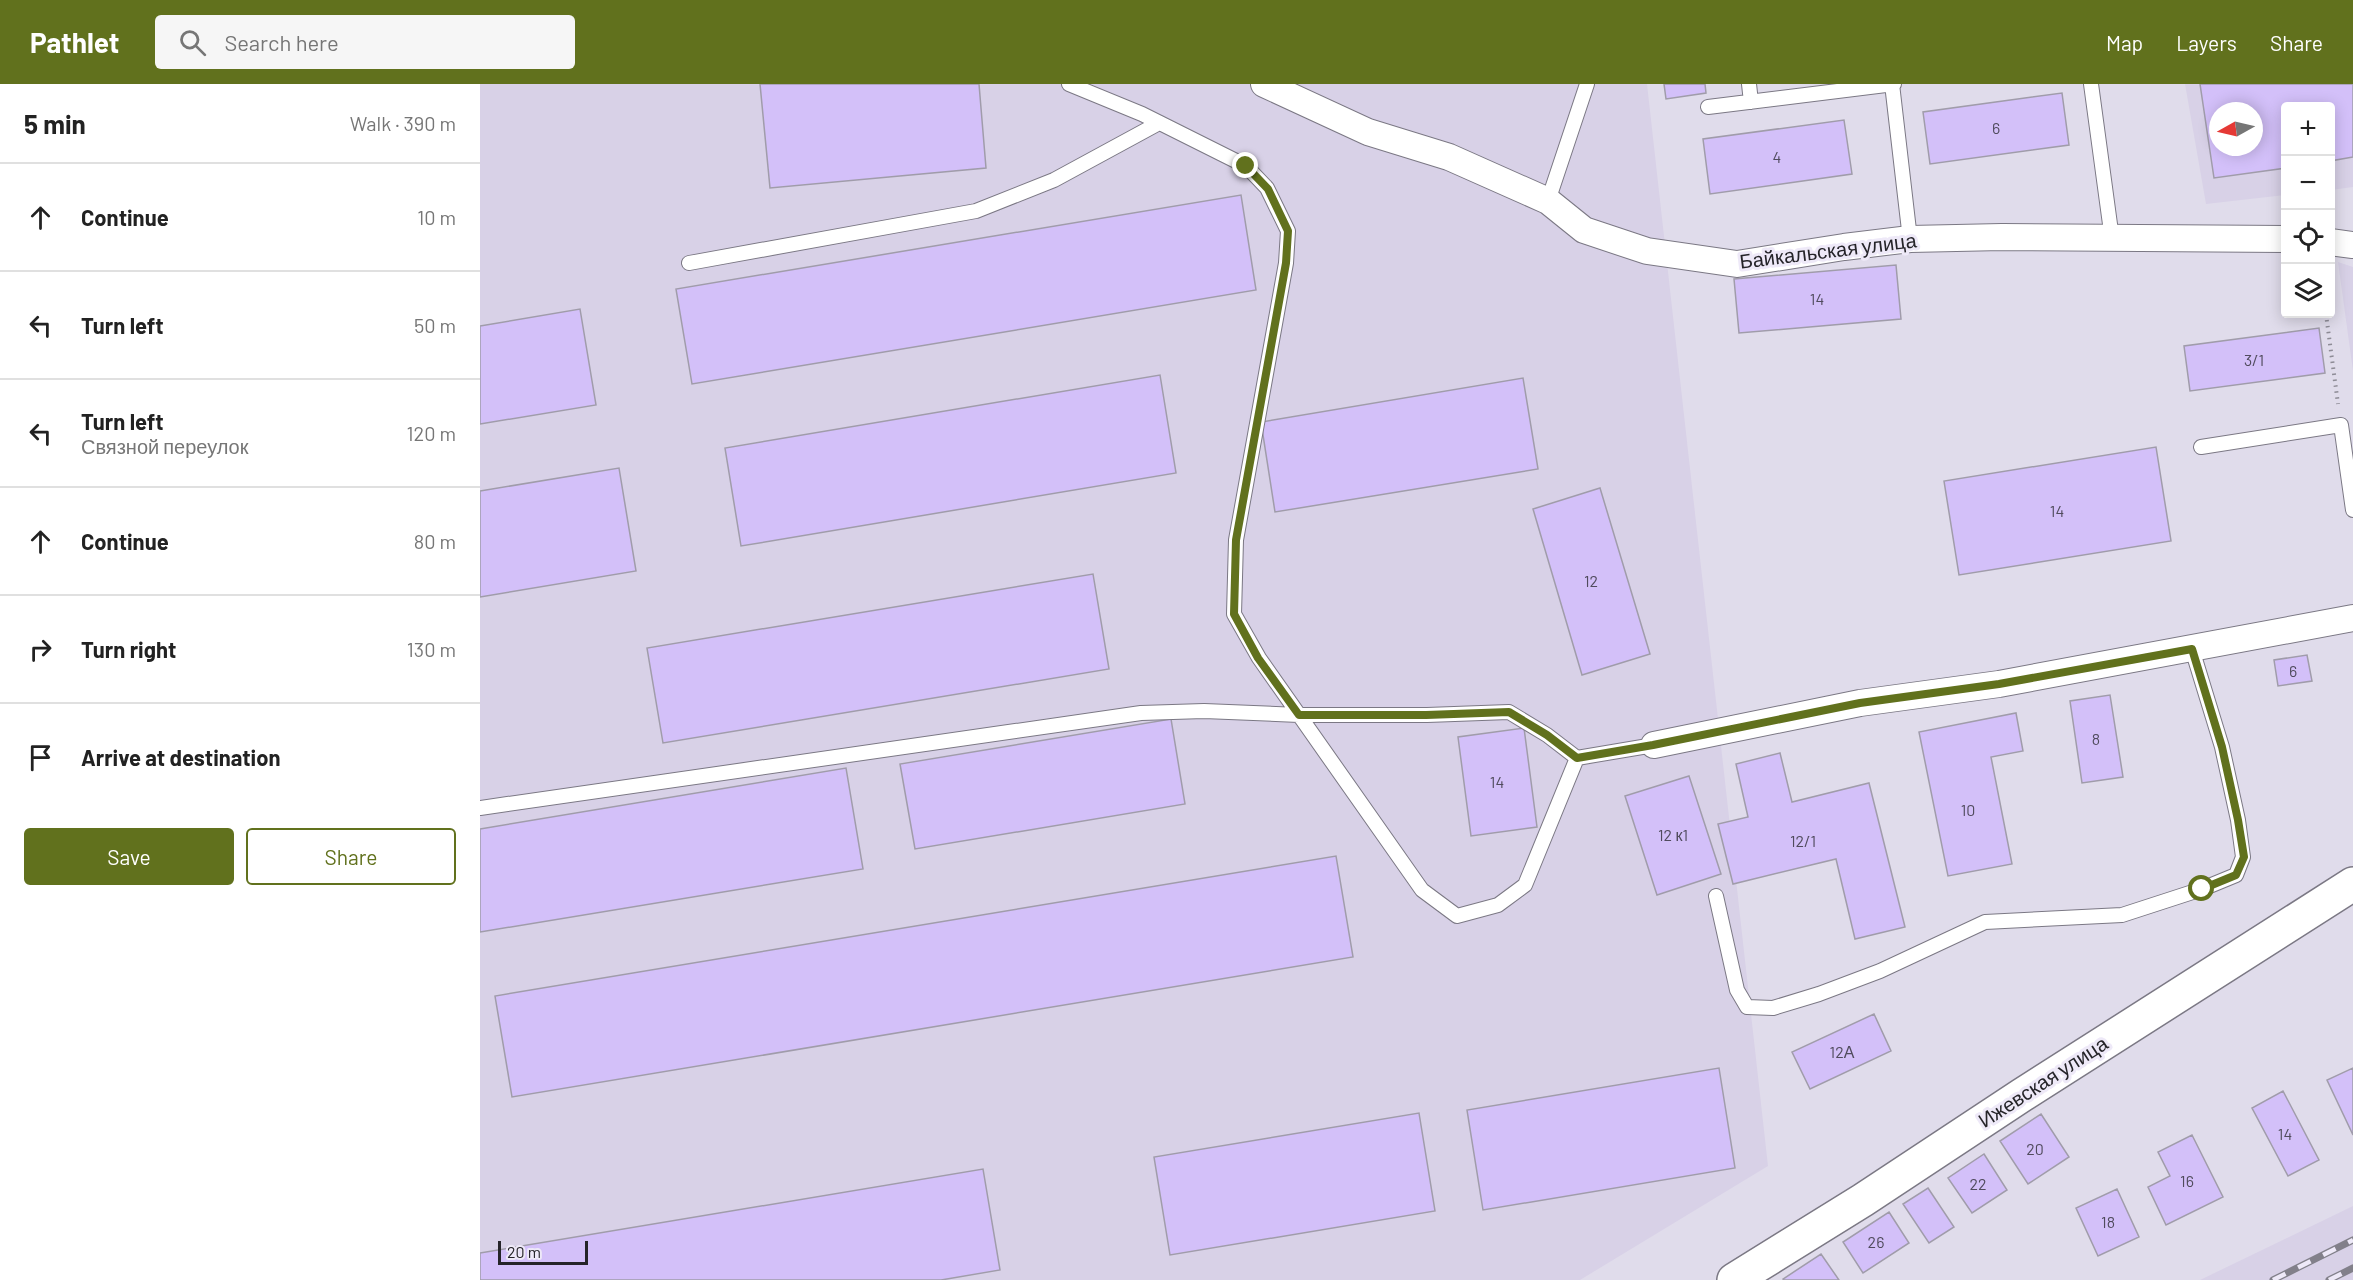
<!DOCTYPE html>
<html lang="en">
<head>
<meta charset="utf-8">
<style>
  :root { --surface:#fff; --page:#f6f6f6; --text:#222; --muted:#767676; --line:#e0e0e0; --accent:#61711d }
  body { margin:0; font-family:Barlow,sans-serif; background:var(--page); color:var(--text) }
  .controls { position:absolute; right:18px; top:18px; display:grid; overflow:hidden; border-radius:6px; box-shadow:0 3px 15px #0003 }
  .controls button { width:54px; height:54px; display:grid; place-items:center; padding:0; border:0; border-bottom:2px solid var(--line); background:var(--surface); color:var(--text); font:30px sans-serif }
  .compass { position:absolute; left:1729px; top:18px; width:54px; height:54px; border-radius:50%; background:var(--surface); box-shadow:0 3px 15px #0003; rotate:262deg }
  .scale { position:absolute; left:18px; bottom:15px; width:90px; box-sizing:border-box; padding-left:6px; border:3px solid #252429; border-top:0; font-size:16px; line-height:21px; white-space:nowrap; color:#252429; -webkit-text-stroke:4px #eee9f8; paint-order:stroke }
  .stop { position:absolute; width:18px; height:18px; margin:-14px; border:4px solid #61711d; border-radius:50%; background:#fff }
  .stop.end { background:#61711d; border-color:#fff; box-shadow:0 2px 6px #0008 }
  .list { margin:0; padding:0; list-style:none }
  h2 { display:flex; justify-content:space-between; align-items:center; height:78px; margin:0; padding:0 24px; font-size:26px }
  h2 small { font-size:20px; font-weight:400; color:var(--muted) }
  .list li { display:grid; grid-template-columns:39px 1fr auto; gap:18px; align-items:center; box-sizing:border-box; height:108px; padding:0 24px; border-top:2px solid var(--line) }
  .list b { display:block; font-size:22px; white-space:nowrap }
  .list p { margin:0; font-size:20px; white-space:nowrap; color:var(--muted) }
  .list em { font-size:20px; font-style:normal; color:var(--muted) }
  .actions { display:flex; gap:12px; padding:18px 24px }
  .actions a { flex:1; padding:14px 0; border:2px solid var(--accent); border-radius:6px; text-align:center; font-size:21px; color:var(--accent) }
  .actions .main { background:var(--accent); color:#fff }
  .icon { flex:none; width:33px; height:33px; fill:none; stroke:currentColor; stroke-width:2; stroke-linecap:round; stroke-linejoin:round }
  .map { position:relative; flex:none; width:1873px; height:1196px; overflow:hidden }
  header { display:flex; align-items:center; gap:36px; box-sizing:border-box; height:84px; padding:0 30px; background:var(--accent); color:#fff }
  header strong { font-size:28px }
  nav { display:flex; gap:33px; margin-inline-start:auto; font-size:21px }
  .search { width:420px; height:54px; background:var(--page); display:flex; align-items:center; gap:15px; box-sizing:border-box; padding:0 21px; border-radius:6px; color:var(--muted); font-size:22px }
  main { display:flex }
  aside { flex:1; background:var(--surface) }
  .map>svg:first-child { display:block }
</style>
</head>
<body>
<header>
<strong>Pathlet</strong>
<div class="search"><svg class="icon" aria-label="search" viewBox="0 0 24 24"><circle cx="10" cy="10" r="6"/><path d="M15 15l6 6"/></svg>Search here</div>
<nav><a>Map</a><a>Layers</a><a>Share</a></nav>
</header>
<main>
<aside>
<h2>5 min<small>Walk · 390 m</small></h2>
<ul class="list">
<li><svg class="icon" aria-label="ahead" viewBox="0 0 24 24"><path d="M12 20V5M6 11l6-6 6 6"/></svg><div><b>Continue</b></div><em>10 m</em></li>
<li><svg class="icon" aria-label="left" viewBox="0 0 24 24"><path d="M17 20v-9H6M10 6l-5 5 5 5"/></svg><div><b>Turn left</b></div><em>50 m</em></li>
<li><svg class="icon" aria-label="left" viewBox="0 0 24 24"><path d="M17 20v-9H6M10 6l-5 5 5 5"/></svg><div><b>Turn left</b><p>Связной переулок</p></div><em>120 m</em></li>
<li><svg class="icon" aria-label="ahead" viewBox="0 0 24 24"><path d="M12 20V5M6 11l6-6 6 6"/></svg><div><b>Continue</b></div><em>80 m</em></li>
<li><svg class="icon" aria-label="right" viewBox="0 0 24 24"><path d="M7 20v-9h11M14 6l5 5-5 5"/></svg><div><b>Turn right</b></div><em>130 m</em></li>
<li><svg class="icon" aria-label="arrive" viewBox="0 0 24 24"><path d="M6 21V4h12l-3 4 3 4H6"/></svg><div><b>Arrive at destination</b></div></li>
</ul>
<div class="actions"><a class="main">Save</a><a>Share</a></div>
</aside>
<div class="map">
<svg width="1873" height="1196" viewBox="0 0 1873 1196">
  <rect width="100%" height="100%" fill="#e0dceb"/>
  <path fill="#d8d1e7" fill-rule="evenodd" d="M0 0H1167L1288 1082 1100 1196H0Z
    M1705 0H1873V103L1851 106 1850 22H1806L1805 111 1726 120ZM1738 27H1774V63H1738Z
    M1858 178 1873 183V287Z
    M1873 1122V1196H1720Z"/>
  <path fill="#d3c0f9" stroke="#a09caa" stroke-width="1.5" fill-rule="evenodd" d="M280 0H499L506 84 290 104Z
    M1184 0H1225L1226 9 1186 15Z
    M1720 0H1873V73L1850 77V22H1806V84L1734 94ZM1738 27H1774V63H1738Z
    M1582 9 1589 61 1450 80 1443 28Z
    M1364 36 1372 90 1230 110 1223 55Z
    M761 111 776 206 212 300 196 205Z
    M1416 181 1421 235 1259 249 1254 195Z
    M100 225 116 321 0 340V242Z
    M1839 244 1845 289 1710 307 1704 262Z
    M680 291 696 389 261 462 245 364Z
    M1043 294 1058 385 795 428 781 338Z
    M1676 363 1691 457 1479 491 1464 397Z
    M139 384 156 487 0 513V407Z
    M1120 404 1170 570 1102 591 1053 425Z
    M613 490 629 585 183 659 167 564Z
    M1827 571 1832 597 1798 602 1794 576Z
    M1630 611 1643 693 1602 699 1590 617Z
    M1536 629 1543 667 1511 673 1532 780 1468 792 1439 648Z
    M691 635 705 720 435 765 420 680Z
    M1044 644 1057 743 991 752 978 653Z
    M1300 669 1312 718 1389 699 1425 843 1375 855 1356 775 1253 800 1238 740 1268 733 1256 680Z
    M366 684 383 785 0 848V745Z
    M1209 692 1241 790 1177 811 1145 712Z
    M856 772 873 873 32 1013 15 912Z
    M1394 930 1411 967 1330 1005 1312 968Z
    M1239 984 1255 1084 1003 1126 987 1026Z
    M1873 984V1051L1847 996Z
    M1803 1007 1839 1076 1808 1092 1772 1024Z
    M939 1029 955 1127 690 1171 674 1073Z
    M1561 1030 1589 1073 1548 1100 1520 1057Z
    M1712 1051 1743 1113 1686 1141 1668 1103 1690 1092 1678 1068Z
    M1504 1070 1527 1106 1492 1129 1468 1094Z
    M503 1085 520 1186 461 1196H0V1169Z
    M1448 1104 1474 1143 1449 1159 1423 1120Z
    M1637 1105 1659 1153 1618 1172 1596 1124Z
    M1409 1128 1429 1159 1383 1189 1363 1158Z
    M1341 1170 1359 1196H1304L1303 1195Z"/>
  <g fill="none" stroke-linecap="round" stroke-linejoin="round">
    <g stroke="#7b7884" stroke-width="16">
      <path id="lane" d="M589 0 662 30 766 82 787 104 808 147 806 179 756 456 754 530 779 574 942 806 977 832 1018 821 1045 801 1097 674
        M1269 0 1271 18
        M1412 0 1430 155
        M1611 0 1632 155
        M1228 23 1414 0
        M1068 117 1107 0
        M209 179 496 127 574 96 679 39
        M1721 363 1861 341 1873 426
        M0 724 661 629 724 627 819 631H947L1029 628 1067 651 1097 674 1174 661
        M1236 812 1257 906 1267 923 1293 924 1339 910 1400 887 1505 838 1642 831 1722 805 1756 791 1763 773 1758 736 1742 663 1712 565"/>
    </g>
    <g stroke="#7b7884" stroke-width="28">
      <path id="street" d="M784 0 888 48 969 73 1068 117 1104 146 1167 167 1257 180 1364 163 1430 155 1522 153 1806 155
        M1850 158 1873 161
        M1174 661 1380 619 1519 600 1873 534"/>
    </g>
    <g stroke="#7b7884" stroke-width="36">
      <path id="secondary" d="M1254 1196 1383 1116 1542 1011 1873 800"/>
    </g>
    <path stroke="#8e8c96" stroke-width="4" stroke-dasharray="1.5 4.5" stroke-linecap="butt" d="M1846 230 1858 320"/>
    <use href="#lane" stroke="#fff" stroke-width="14"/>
    <use href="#street" stroke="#fff" stroke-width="26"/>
    <use href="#secondary" stroke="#fff" stroke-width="33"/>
    <g stroke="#82808a" stroke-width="7">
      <path id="rail" d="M1793 1196 1873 1156
        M1849 1196 1873 1184"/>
    </g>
    <use href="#rail" stroke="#eee9f8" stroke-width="4.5" stroke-dasharray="14" stroke-linecap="butt"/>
  </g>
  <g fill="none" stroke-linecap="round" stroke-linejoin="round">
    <path stroke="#61711d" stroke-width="8" d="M766 82 788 105 808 147 806 179 756 456 754 530 778 574 819 631H946L1029 628 1067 651 1097 674 1173 661 1380 619 1519 600 1712 565 1742 663 1758 736 1764 773 1756 791 1722 805"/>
  </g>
  <g text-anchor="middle" stroke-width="6" stroke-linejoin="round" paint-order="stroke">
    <g font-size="16" fill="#504b5d">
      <text x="1516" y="50">6</text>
      <text x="1297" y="79">4</text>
      <text x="1337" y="221">14</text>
      <text x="1774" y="282">3/1</text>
      <text x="1577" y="433">14</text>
      <text x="1111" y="503">12</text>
      <text x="1813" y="593">6</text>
      <text x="1616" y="661">8</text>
      <text x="1017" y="704">14</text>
      <text x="1488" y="732">10</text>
      <text x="1193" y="757">12 к1</text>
      <text x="1323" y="763">12/1</text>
      <text x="1362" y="974">12А</text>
      <text x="1805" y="1056">14</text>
      <text x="1555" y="1071">20</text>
      <text x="1707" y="1103">16</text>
      <text x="1498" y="1106">22</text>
      <text x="1628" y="1144">18</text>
      <text x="1396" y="1164">26</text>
    </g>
    <g font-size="20" fill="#252429" stroke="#eee9f8">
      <text transform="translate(1348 167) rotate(-7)" y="7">Байкальская улица</text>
      <text transform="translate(1563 998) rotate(-33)" y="7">Ижевская улица</text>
    </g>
  </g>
</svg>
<div class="controls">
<button>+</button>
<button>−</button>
<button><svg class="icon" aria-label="locate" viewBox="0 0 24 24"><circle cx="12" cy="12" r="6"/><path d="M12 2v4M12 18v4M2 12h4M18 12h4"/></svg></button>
<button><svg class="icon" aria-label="layers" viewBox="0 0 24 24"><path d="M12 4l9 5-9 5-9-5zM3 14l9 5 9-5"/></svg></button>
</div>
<svg class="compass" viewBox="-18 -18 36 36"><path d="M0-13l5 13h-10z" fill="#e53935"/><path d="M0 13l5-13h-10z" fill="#767676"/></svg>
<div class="scale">20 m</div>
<div class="stop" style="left:1722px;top:805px"></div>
<div class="stop end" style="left:766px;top:82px"></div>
</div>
</main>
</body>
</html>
